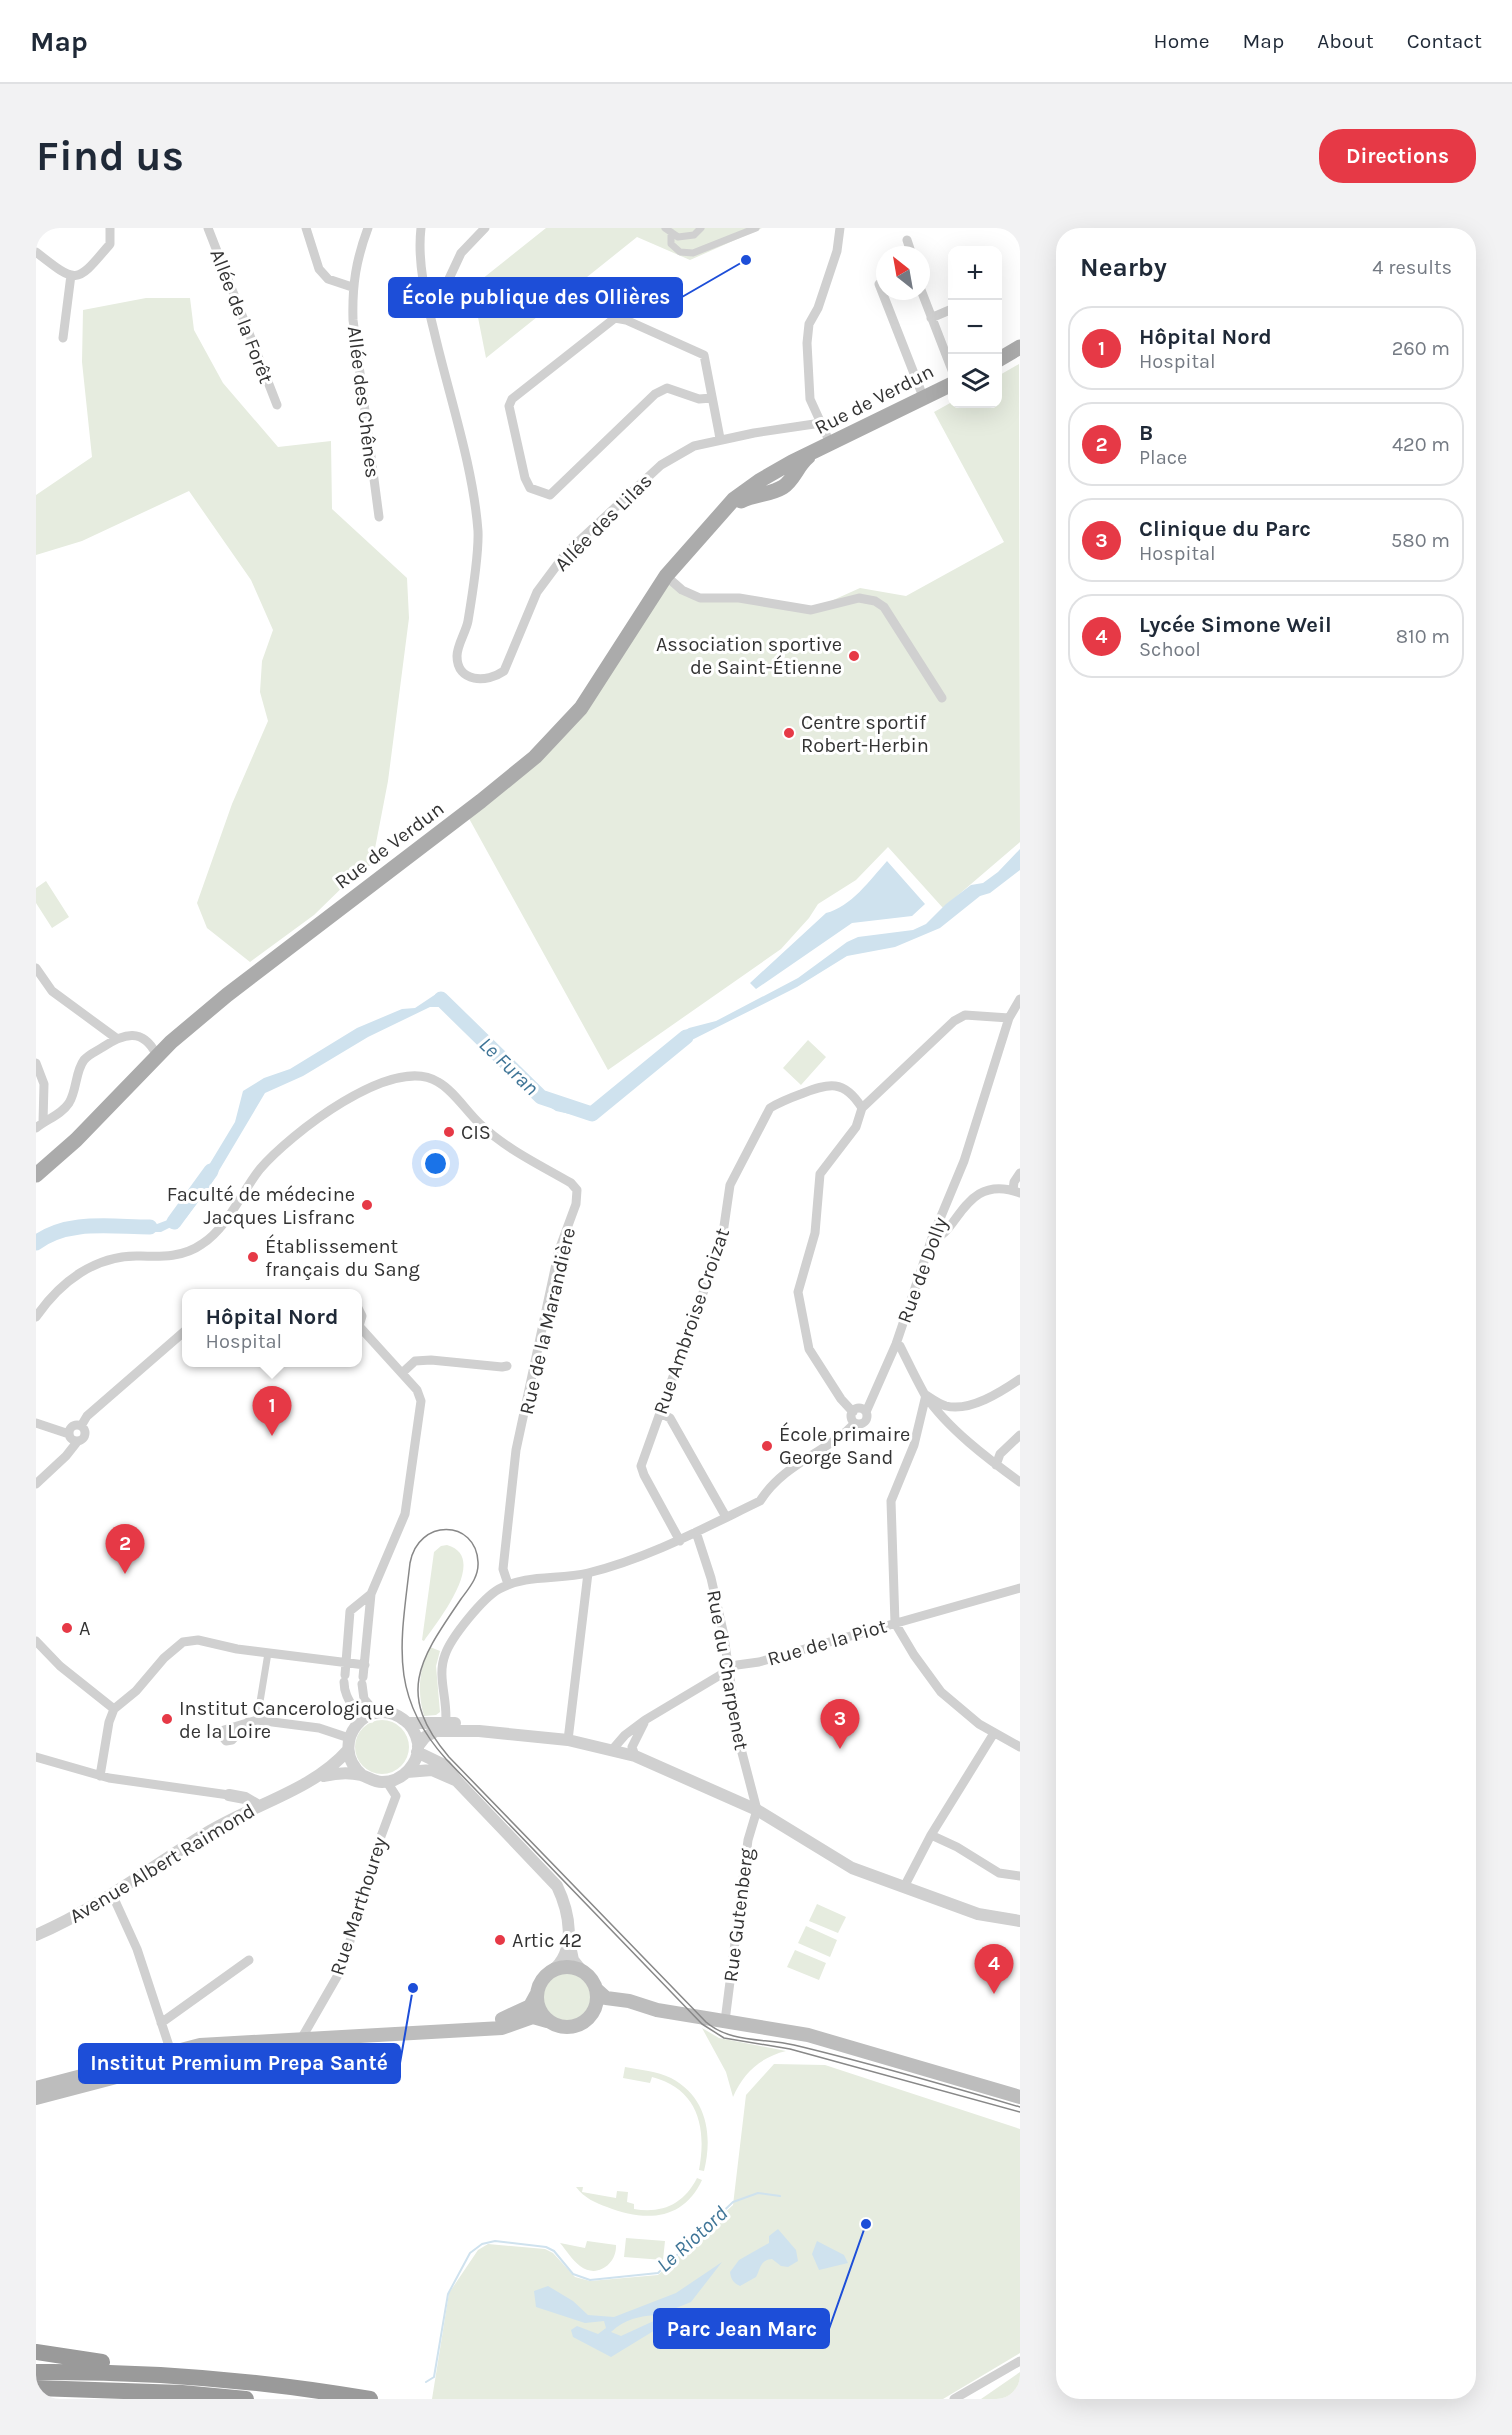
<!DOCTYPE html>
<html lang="en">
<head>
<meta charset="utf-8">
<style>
  :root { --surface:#fff; --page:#f2f2f3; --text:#1f2937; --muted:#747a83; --line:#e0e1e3; --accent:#e63946 }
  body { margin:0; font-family:Karla,sans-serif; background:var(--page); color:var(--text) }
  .controls { position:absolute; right:18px; top:18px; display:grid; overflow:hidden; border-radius:12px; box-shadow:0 6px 24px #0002 }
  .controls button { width:54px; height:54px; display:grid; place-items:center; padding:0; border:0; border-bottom:2px solid var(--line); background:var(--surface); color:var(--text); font:30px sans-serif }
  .compass { position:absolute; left:840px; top:18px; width:54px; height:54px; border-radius:50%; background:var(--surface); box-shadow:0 6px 24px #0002; rotate:329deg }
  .you { position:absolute; left:400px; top:936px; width:21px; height:21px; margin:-15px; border:4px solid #fff; border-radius:50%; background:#1a73e8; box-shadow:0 0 0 9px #1a73e833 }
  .badge { display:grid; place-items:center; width:39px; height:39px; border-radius:50%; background:var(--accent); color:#fff; font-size:20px; font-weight:700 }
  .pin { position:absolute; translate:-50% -50px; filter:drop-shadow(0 2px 3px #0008) }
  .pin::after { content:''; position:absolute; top:32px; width:21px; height:18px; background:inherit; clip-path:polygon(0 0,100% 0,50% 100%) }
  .popup { position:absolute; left:146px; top:1061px; width:180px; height:78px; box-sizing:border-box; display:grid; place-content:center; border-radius:12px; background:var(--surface); filter:drop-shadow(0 2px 4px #0005); font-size:20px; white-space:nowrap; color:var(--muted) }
  .popup b { font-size:22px; color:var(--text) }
  .popup::after { content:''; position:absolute; left:50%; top:100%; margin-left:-12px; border:12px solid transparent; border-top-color:var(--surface) }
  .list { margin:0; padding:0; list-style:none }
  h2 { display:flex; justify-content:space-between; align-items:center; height:78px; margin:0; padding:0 24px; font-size:26px }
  h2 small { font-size:20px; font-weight:400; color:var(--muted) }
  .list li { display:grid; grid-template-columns:39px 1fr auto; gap:18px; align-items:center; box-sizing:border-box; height:84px; margin:0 12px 12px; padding:0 12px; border:2px solid var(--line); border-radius:24px }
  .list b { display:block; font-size:22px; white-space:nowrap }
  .list p { margin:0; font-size:20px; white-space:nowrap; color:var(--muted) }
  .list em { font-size:20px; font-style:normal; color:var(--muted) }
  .icon { flex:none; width:33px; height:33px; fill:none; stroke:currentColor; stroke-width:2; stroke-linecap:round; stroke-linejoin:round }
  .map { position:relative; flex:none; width:984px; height:2171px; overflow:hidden; border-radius:24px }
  header { display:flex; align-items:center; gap:36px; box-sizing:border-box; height:84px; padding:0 30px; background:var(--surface); border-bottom:2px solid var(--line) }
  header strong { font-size:28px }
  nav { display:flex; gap:33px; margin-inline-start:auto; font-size:21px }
  .intro { display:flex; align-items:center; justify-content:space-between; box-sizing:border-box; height:144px; padding:0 36px }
  h1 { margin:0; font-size:42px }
  .button { padding:15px 27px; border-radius:24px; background:var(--accent); color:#fff; font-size:21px; font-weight:700 }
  main { display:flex; gap:36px; padding:0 36px }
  aside { flex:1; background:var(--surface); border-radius:24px; box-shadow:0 6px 24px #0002 }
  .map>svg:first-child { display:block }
</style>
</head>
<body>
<header>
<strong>Map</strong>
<nav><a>Home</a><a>Map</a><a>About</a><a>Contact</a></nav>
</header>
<div class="intro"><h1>Find us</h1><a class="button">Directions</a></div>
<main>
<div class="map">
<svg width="984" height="2171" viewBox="0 0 984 2171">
  <rect width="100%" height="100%" fill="#fff"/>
  <path fill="#e6ecdf" d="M510 0H726L654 32 601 9 450 130 436 59Z
    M110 70H154L158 102 187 155 242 219 295 213 296 281 371 350 373 390 352 553 336 636 318 648 278 687 214 734 171 700 161 675 196 576 232 493 224 464 226 433 237 402 215 352 153 263 46 313 0 327V267L56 229 46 134 47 82Z
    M983 136 984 614 907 680 852 619 820 652 782 676 773 690 745 721 572 842 430 585 545 480 630 348 664 370H703L775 382 824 360 870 368 968 314 898 184 916 174V176H962V148Z
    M10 653 33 689 16 700 0 675V660Z
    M772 812 790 829 765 857 747 840Z
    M411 1317C454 1329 401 1394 388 1413L386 1412 398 1324 405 1318Z
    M394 1419 404 1423 400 1438 404 1484 400 1487 388 1488C381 1464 383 1441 394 1419Z
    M319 1519a27 27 0 1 1 54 0a27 27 0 1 1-54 0Z
    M781 1676 810 1689 802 1705 773 1693Z
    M770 1698 801 1712 794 1729 762 1715Z
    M759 1722 790 1735 783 1752 751 1739Z
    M505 1769a25 25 0 1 1 50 0a25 25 0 1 1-50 0Z
    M666 1800 683 1810 750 1823C725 1829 707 1845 697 1869L690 1844Z
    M738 1836 789 1837 984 1901V2125L907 2171H396L413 2065 442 2022 452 2016 509 2021 517 2025 539 2049 554 2053 622 2047 697 1977 710 1867Z
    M589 1839C604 1842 621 1843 635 1850 671 1869 677 1907 668 1943L663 1942C671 1899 662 1861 616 1849L614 1855 587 1850Z
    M661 1950 666 1952C647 1993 609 1994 571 1979 560 1975 548 1970 540 1959H547L546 1964 580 1970 581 1963 592 1964 591 1974 598 1976V1981C626 1986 648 1976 661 1950Z
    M590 2010 629 2013 627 2032 588 2029Z
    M551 2013 580 2017C581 2036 561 2051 544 2038 536 2032 531 2023 524 2015L549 2020Z
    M984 2144V2171H945Z"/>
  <path fill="#cfe2ee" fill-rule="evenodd" d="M984 621V642L954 665 944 668 904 700 859 719 811 728 761 759 632 824 617 843 601 854 579 875 552 888H543L520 883 483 859 476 851 469 838 436 798 407 779H394L332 809 267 848 229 865 172 961 150 990 137 998 125 1004H115L86 997 50 999 0 1014V1007L14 1001 30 1000 46 994 84 992 113 999 137 990 161 964 173 937 199 894 207 863 228 850 254 841 321 800 366 781 379 780 400 766 411 769 457 812 465 820 481 848 498 863 508 867 520 878 539 881 554 878 577 870 585 864 601 844 616 833 642 807 653 800 680 793 762 750 811 714 822 709 877 702 890 696 910 676 935 657 947 655 962 644Z
    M851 633 889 676 876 688 816 695 720 761 714 755 790 685C815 679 834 652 851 633Z
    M742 2001 760 2022 762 2033 752 2039 745 2038 736 2031C724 2032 725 2040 720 2049L704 2058C697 2055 695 2051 694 2044L703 2032 733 2015V2008Z
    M781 2013 808 2027 812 2035 783 2042 776 2026Z
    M686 2034 655 2074 630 2084 629 2096 575 2129 537 2109 535 2102 541 2098 562 2106 570 2100 568 2093 549 2095 500 2079 498 2063 512 2058 537 2073 552 2087 578 2089 640 2065ZM621 2087 622 2091 585 2108 575 2104C589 2091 603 2088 621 2087Z"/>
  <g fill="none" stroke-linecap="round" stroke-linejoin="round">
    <path stroke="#cfe2ee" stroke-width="2" d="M390 2154 398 2149 412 2066 434 2025 446 2016 459 2013 510 2019 518 2023 537 2046 554 2052 622 2045 697 1974 722 1965 744 1968"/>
    <path stroke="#cfe2ee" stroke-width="15" d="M405 771 505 869 556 886 650 809
      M138 994 175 943
      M0 1015C32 991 76 999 114 999"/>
    <path stroke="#d0d0d0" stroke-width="7" d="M629 0 642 9 658 7 665 0
      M635 4V16L644 24 657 25 720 0
      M221 1492 232 1425"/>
    <path stroke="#d0d0d0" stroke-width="9" d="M172 0 241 177
      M270 0 283 41 292 51 316 59
      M332 0C320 32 316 57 317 92L343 289
      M385 0C381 34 390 71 398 103 413 168 437 237 442 303 443 327 436 369 432 393 430 404 421 417 421 428 421 455 451 455 468 443L501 364 530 325 625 237 658 218 718 205 785 195
      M871 12 876 27
      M0 24C42 57 40 56 74 16V0
      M885 48V51
      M843 56 888 171
      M885 62 916 142
      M392 78 404 70 425 25 449 0
      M895 90 916 81
      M27 110 35 47
      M676 170 663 171 631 160 619 166 514 267 494 260 489 250 473 178 476 171 579 90 590 92 668 127 683 205 684 211
      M795 217 774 171 771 115 773 96 782 80 801 23 804 0
      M630 348 646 362 664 370H703L775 382 823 370 839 373 848 379 906 470
      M0 740 16 763 80 810
      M0 835 8 856 7 894
      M826 880 918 793 929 787 973 790
      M0 900C11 891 25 887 33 875 41 862 39 844 48 832 53 826 61 823 67 819 88 805 107 800 120 826
      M977 962 978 954 984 945
      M896 1010C921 1011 927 943 984 965
      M322 1080 326 1088 323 1098
      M0 1089C24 1054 60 1026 105 1028 126 1029 148 1029 166 1016 192 999 205 965 224 941 253 907 357 825 402 854 417 862 431 884 444 896 470 921 504 937 535 955L541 962 540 976 523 1022 480 1222 467 1341 472 1356
      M322 1097 381 1162 385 1173 369 1286 335 1366
      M860 1116 864 1118C872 1134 880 1151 889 1167 911 1200 952 1231 984 1254
      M366 1145 379 1133 395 1132 466 1139 471 1138
      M984 1151C965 1164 934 1184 910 1178 903 1176 896 1171 890 1167L878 1217 855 1273 859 1395 878 1427 905 1464 943 1496 984 1519
      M815 1188a8 8 0 1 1 16 0a8 8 0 1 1-16 0Z
      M830 1184 860 1116 896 1010 928 933 973 790 984 771
      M624 1185 634 1190 690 1289
      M0 1195 33 1206
      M33 1205a8 8 0 1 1 16 0a8 8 0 1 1-16 0Z
      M45 1198 51 1188 150 1102
      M960 1237 964 1226 984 1207
      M0 1256 30 1228 41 1214
      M660 1304 675 1350 687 1403 704 1517 721 1582 712 1612 689 1793
      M644 1313 608 1247 605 1238 686 1012 694 957 734 880C744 874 754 870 765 866 793 855 808 851 826 880L820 899 784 946 779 1005 762 1064 773 1121 805 1171 817 1184
      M0 1413 24 1438 78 1481
      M309 1447 314 1383 335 1366 327 1449
      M308 1454C308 1470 319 1479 324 1493
      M326 1456 328 1471 340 1485
      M212 1494 196 1512 190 1513 186 1508 188 1502 221 1492 283 1500 313 1510
      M409 1499C414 1476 400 1450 409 1427 415 1409 447 1370 463 1361 490 1346 523 1352 552 1345 613 1330 668 1300 724 1273 749 1234 791 1225 819 1195
      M532 1512 552 1345
      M576 1522 589 1507 609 1492 701 1437 723 1434 984 1360
      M599 1528 596 1519 608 1495
      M0 1529 73 1550 193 1567
      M64 1548 73 1494 78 1481 100 1463 128 1430 147 1414 162 1412 201 1421 329 1437
      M895 1607 921 1619 963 1645 984 1648
      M868 1659 895 1607 958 1505
      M76 1666 101 1721 135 1824
      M125 1795 213 1732
      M264 1813 306 1740 344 1611 360 1568 351 1554
      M918 2171 984 2133"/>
    <path stroke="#d0d0d0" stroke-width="12" d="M372 1495H419
      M382 1518 389 1509 400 1503H443L532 1512 599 1528 721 1582 816 1640 942 1686 984 1693
      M381 1524 410 1538 421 1553 521 1658C533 1683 542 1723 516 1743
      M371 1544 396 1542 419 1552
      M288 1548C300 1545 313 1544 325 1547 332 1549 338 1554 346 1554 367 1554 384 1535 382 1515 380 1506 376 1497 368 1492 333 1464 290 1516 326 1547
      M193 1567 209 1570 221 1577
      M0 1707C63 1680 116 1638 174 1603 219 1576 277 1562 312 1522
      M533 1713 537 1732 545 1742"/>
    <path stroke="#bdbdbd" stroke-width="14" d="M501 1769a30 30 0 1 1 60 0a30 30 0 1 1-60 0Z
      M560 1761 570 1770 593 1773 621 1782 772 1807 984 1869
      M466 1791 494 1778 500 1767
      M0 1860 164 1817 466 1800 497 1789 511 1793
      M0 1870 145 1832 172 1823"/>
    <path stroke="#ababab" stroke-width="15" d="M962 132 984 119
      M705 273C719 266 734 267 747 259 758 252 761 238 772 229
      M0 947 40 912 135 814 191 767 445 573 499 529 545 480 630 348 698 271 723 253 756 234 916 156"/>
    <path stroke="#9a9a9a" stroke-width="16" d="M0 2124 66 2134
      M0 2144C112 2143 223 2152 334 2171
      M0 2160 146 2165 210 2171"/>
    <path stroke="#888" stroke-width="1.5" d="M984 1879C909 1857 834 1835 758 1817 729 1810 694 1815 670 1794L413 1529C358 1465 385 1430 425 1371 433 1360 443 1349 442 1334 440 1291 382 1290 374 1335 365 1414 352 1467 410 1531L666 1796 688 1810 754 1821 984 1884"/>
  </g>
  <g fill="#e63946" stroke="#fff" stroke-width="2">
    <circle cx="818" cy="428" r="6"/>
    <circle cx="753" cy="505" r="6"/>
    <circle cx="413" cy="904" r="6"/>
    <circle cx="331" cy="977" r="6"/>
    <circle cx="217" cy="1029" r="6"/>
    <circle cx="731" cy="1218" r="6"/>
    <circle cx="31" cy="1400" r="6"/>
    <circle cx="131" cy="1491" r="6"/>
    <circle cx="464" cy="1712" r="6"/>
  </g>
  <g text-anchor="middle" stroke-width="6" stroke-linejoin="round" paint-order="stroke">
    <g font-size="20" fill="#333" stroke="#fff">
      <text transform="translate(206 88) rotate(69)" y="7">Allée de la Forêt</text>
      <text transform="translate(838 171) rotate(-27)" y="7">Rue de Verdun</text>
      <text transform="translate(328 174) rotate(83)" y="7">Allée des Chênes</text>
      <text transform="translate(567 294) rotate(-45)" y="7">Allée des Lilas</text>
      <text transform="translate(353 617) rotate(-37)" y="7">Rue de Verdun</text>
      <text transform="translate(886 1042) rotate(-70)" y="7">Rue de Dolly</text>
      <text transform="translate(511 1093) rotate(-77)" y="7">Rue de la Marandière</text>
      <text transform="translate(655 1093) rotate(-71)" y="7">Rue Ambroise Croizat</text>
      <text transform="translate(791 1414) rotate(-16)" y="7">Rue de la Piot</text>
      <text transform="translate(692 1442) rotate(80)" y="7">Rue du Charpenet</text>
      <text transform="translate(126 1635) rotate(-31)" y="7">Avenue Albert Raimond</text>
      <text transform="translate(322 1678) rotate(-72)" y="7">Rue Marthourey</text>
      <text transform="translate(702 1687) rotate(-83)" y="7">Rue Gutenberg</text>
    </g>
    <g font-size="20" fill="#333" stroke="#fff" text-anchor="start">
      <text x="806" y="423" text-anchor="end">Association sportive<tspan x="806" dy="23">de Saint-Étienne</tspan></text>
      <text x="765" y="501">Centre sportif<tspan x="765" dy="23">Robert-Herbin</tspan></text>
      <text x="425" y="911">CIS</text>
      <text x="319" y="973" text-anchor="end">Faculté de médecine<tspan x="319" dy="23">Jacques Lisfranc</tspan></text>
      <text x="229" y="1025">Établissement<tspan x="229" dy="23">français du Sang</tspan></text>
      <text x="743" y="1213">École primaire<tspan x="743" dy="23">George Sand</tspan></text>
      <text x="43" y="1407">A</text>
      <text x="143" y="1487">Institut Cancerologique<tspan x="143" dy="23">de la Loire</tspan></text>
      <text x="476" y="1719">Artic 42</text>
    </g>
    <g font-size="21" font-style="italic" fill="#3f7597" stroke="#fff">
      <text transform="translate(473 838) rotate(44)" y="7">Le Furan</text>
      <text transform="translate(656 2011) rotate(-42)" y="7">Le Riotord</text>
    </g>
  </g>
  <path fill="none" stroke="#1d4ed8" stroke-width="2" d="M710 32L646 69M377 1760L364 1835M830 1996L793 2101"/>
  <g fill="#1d4ed8" stroke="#fff" stroke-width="2">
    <circle cx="710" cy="32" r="6"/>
    <circle cx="377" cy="1760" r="6"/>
    <circle cx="830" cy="1996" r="6"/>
  </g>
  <g fill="#1d4ed8" stroke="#1d4ed8" stroke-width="2">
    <rect x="353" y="50" width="293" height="39" rx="6"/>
    <rect x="43" y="1816" width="321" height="39" rx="6"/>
    <rect x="618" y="2081" width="175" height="39" rx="6"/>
  </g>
  <g font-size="21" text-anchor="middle" font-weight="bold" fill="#fff">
    <text x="500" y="76">École publique des Ollières</text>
    <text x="203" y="1842">Institut Premium Prepa Santé</text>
    <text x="706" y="2108">Parc Jean Marc</text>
  </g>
</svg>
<div class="controls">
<button>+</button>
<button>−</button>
<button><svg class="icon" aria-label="layers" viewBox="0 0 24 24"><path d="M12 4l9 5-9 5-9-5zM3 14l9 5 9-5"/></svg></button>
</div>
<svg class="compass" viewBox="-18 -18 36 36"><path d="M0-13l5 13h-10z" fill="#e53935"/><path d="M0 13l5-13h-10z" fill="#747a83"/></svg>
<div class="you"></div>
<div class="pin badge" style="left:236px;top:1208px">1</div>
<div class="popup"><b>Hôpital Nord</b>Hospital</div>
<div class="pin badge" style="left:89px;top:1346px">2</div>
<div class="pin badge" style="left:804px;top:1521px">3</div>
<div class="pin badge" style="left:958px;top:1766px">4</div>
</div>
<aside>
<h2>Nearby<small>4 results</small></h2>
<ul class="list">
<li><span class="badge">1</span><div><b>Hôpital Nord</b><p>Hospital</p></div><em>260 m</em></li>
<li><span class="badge">2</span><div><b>B</b><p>Place</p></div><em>420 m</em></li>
<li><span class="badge">3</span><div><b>Clinique du Parc</b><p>Hospital</p></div><em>580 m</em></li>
<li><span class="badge">4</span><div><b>Lycée Simone Weil</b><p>School</p></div><em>810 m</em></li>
</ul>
</aside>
</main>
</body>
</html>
